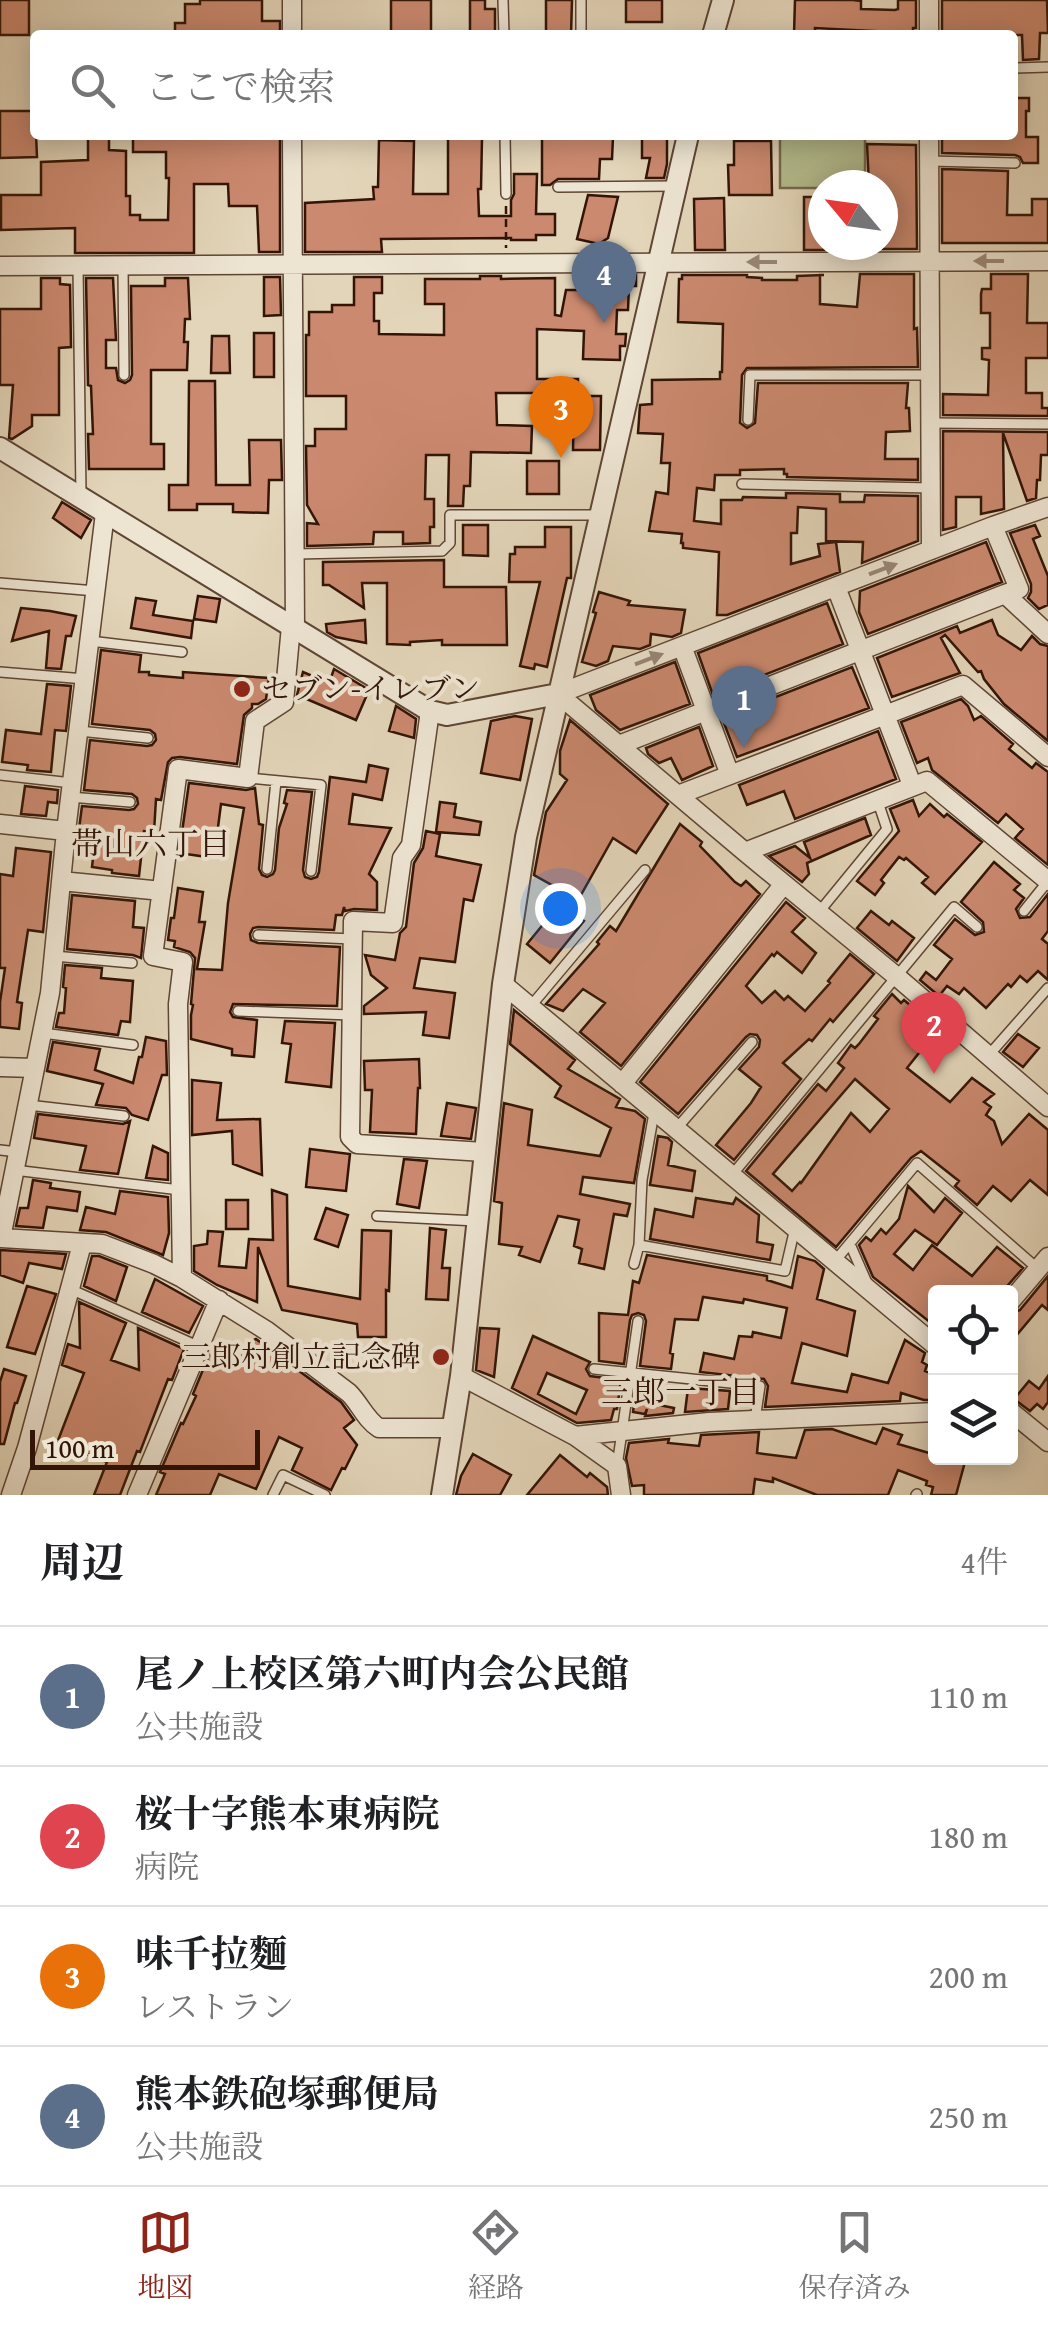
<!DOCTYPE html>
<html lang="ja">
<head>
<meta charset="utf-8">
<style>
  :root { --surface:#fff; --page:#f2f2f2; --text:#202124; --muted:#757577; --line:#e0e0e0; --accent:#8f2418 }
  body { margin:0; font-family:"Gentium Book Plus","Noto Serif JP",serif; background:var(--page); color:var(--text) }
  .controls { position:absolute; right:30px; bottom:30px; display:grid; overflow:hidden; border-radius:10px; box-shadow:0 5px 25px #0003 }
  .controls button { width:90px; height:90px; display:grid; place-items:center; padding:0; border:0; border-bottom:2px solid var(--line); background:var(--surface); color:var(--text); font:50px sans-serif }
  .compass { position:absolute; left:808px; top:170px; width:90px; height:90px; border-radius:50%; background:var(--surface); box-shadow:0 5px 25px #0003; rotate:299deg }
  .scale { position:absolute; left:30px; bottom:25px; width:230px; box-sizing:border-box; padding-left:10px; border:5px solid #331507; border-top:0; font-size:28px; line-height:35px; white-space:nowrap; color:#331507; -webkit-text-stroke:8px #ede4d2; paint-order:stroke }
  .you { position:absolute; left:560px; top:908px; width:35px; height:35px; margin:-25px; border:8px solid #fff; border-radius:50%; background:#1a73e8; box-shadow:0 0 0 15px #1a73e833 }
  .badge { display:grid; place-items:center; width:65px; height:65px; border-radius:50%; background:var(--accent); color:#fff; font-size:32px; font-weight:700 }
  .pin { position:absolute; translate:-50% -82px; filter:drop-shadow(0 2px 5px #0008) }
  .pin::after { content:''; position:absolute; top:52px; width:35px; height:30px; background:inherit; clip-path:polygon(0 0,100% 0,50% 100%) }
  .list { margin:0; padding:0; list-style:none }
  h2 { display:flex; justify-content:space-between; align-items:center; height:130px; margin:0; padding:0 40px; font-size:42px }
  h2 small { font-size:32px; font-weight:400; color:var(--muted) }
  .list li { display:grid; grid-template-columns:65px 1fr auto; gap:30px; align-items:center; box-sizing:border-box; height:140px; padding:0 40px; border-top:2px solid var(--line) }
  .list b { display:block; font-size:38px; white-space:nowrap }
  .list p { margin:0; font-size:32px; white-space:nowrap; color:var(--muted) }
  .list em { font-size:32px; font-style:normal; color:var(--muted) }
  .icon { flex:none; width:55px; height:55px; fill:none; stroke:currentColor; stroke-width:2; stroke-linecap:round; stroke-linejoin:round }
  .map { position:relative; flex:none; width:1048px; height:1495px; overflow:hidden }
  .search { position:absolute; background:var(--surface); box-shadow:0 5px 25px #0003; left:30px; right:30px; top:30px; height:110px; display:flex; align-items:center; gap:25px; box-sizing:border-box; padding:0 35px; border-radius:10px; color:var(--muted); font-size:38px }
  .sheet { height:690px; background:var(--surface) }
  nav { display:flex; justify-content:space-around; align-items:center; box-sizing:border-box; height:140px; border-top:2px solid var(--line); background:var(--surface); font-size:28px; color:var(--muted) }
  nav a { display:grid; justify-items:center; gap:5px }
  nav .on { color:var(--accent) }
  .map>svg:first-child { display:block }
</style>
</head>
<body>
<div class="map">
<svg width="1048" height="1495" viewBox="0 0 1048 1495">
  <rect width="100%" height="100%" fill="#e3d5b9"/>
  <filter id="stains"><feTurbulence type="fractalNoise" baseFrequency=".002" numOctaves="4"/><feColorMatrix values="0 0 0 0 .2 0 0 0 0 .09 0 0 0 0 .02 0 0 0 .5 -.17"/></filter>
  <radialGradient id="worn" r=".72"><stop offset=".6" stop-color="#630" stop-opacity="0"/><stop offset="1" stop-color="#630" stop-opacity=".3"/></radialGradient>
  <path fill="#b4bd8f" stroke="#74694b" stroke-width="2.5" d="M780 136 865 137V185H823V188H780Z"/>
  <path fill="#cb896f" stroke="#331507" stroke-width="2.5" fill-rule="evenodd" d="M0 0H29V35H0Z
    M200 0H262V21H280V35H175V23H185V4H200Z
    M391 0H431V35H391Z
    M470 0H485V9H495V35H470Z
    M546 0H572L571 35H546Z
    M626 0H662V22H626Z
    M795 0H853L861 1V9L895 10 898 9V0H916V28H913V33L815 28V35L794 34Z
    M942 0H1047L1048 33H1040L1039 59 1023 60 1022 35H942Z
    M1013 98H1029V111H1026V137H1038V163H1023L1020 157 1015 155 942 153V135H1013Z
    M0 111H35L37 157 0 158Z
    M88 135H109V150L126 151V196H130V215H140V220H168L169 178H166V152H133V135H280V252H259L257 206H229L228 184H194V253H75V228L1 230V195H41V162L88 160Z
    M542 136 613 137 612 159H600L599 179H558L550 185H542Z
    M642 136H667V164L664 178H646L650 158H642Z
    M448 138H482L481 189H478L479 216H511V200L514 194V174H537L536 214H555V235H536V240H511V238L381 239 382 252H305V203L374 199 373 187H378L379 140 414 141 413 194H448Z
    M734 141H771L772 195H729L728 165H734Z
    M867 144 916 145 917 249H860L861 245H883V185H869Z
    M942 169 1008 171 1007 215H1032V199H1048V243H942Z
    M588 195 618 197 608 238 599 244 577 239Z
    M804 197H823L824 250H804Z
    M724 198 725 250H695L694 199Z
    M860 274H914V329L917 328 918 367 747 368 742 375 740 423 747 428 755 423 758 383H908L906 408H909L910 431 886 432 885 459H918V480L787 477V474H784V469L740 470V475H715L714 490 697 488 694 521 721 524V500H742L743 497 786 498V493L840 494V502H864L865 495 918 496V541L862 563 863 542 826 541V509L798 507 797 533H791V564L820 556 818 544 836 542 840 572 727 615H717L719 552 683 548V543H681L682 534 649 531 656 492 668 494 670 463H661L663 434 638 433 640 405 652 404V380L720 379V372H722L723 324 678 322 679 279H682V275H747V277L762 278V280H797V276L824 275H820V304L857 307Z
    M991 274H1028L1027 323H1048V358H1026V393H1042V408H1048V416L943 415V394L988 395 989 360 982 359V348H990V313H981V294L982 289H991Z
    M636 275V286H629L628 310H617L616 334H626L625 346H620V360L583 359 584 331 537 329V379H578V393H496L497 425 532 426 531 453 471 452 470 486H464L463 506H448L449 455H426L425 499H434V527H430V543L403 544V532H374L373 544 307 546V523L318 524 307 505 306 446H315V429H346V396H306V335H309V312H332V305H354V277H382V293H374V321H379V334L444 335V304H425V279H480V276H501V279L555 278V315L561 316 566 290H601V276Z
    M264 277H280L281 315 264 316Z
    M41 278H60V284L70 285 71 347 59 348V415H32V426L12 439 9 438 13 385H0V309H41Z
    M86 278H113L116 340H106V368H116L118 380 125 383 130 380 132 375 131 286H165V278H188L190 319H185L184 342H188L187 370H151V444H164V469H89L88 434H93L91 386 88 385Z
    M254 333H274V377H254Z
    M212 336H229L230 373H211Z
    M189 381H215L216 485H250L249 440H281L282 480H269L268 513 233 512V504H197V510H169V485H188Z
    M574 396H601L600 450H573Z
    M943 431 1048 432V455H1041L1040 480H1037L1036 498 1027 501 1003 433 1004 509 981 514V497H956V527L943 530Z
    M527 461H559V494H527Z
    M62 502 91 520 81 538 53 518Z
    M463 525H488V556L463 555Z
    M1035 525 1040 536 1033 539 1048 576V605L1039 609 1028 598 1031 592V584L1010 533Z
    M545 527H571V578H567L547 667 535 664 534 669 520 666 540 582H509L510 554H515V547H545Z
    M986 542 1002 582 868 634 859 612 860 591Z
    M444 560V587H506L507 645H442V640L410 642V645L387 644V583H362L364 608 329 585H323V562Z
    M599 592 630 601 628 605 685 610 681 633 672 637 651 634 650 645 640 649 613 646 608 661 596 666 582 662 596 613 593 612Z
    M198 596 220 599 216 622 194 619Z
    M136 598 156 601 153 615 193 621 191 638 131 628Z
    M827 603 843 644 713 695 698 653Z
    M21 608 50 611 76 616 71 636H66L61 669 46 668 49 631 12 641Z
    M365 620 366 643 336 637 327 632 326 624Z
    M992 620 998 635 1021 650 1032 636 1040 644 1048 646V741L1004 704 984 679 981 671 978 672 945 635 941 638 960 673 892 697 877 658 957 626 960 633Z
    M101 650 141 655 139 672H149V675L183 678V672L269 678 266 699 258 704H252V708L244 715 237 764 180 757 172 758 168 762 161 800 156 799 154 832 144 831 139 876 112 873V870L92 867 96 831 79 829 82 806 129 810 134 809 138 804 137 798 132 794 84 790 90 740 147 746 152 745 156 740 155 734 150 730 92 724Z
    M675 662 690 704 620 730 596 710 590 695Z
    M852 667 869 708 737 757 722 718Z
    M334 669 369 690 356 720 297 695 303 672 329 683Z
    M47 684 71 686 66 731 55 730 51 772 27 770 28 765 2 762 6 730 41 734Z
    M961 699 968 706 974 720 981 716 1013 744 1009 749 1032 768 1036 763 1048 772V865L1015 838 1023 829 1006 814 998 823 932 770 928 758 917 763 901 722Z
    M396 706 416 719 414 738 389 731Z
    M515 716 532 719 520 780 481 773 491 721Z
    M570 720 668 804 636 853 613 838 572 911 584 921 550 963 527 944 568 894 534 875 546 812 567 780 560 774V751Z
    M699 727 713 766 682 780 671 758 659 763 648 754 646 748Z
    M878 731 896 779 795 819 784 791 747 805 739 785Z
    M369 765 388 769 382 800 353 794 349 824 391 828 369 874 377 882V910L354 909 345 911 344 907 342 915H336L334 930 258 927 253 928 250 934 251 940 258 943 340 947 337 1006 233 1004 230 1012 233 1017 257 1020 254 1057 232 1055V1049L191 1039V1015L193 1005 191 1004 195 958 190 952 174 947 175 941 168 940 171 918H174L178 888 203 892 199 922H205L197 969 222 970 228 903 244 808 221 804 217 835 210 834 207 857 179 853 189 783 246 790 255 788 259 824 263 825 259 869 262 875 267 877 273 874 275 870 279 828 287 804 284 803 287 790 312 792 303 870 305 877 311 879 317 877 319 872 330 777 366 782Z
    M25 786 58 790 57 803 48 802 46 816 21 814Z
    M913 800 919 816 930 804 944 817 947 814 982 842 935 894 922 883 928 877 906 858 904 860 899 857 881 880 884 883 875 895 857 881 899 831 890 809Z
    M440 802 456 804 454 817 481 822 479 835 436 832Z
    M865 818 871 835 807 863 809 874 802 882 769 856 795 846 810 858 804 842Z
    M680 824 702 842 700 846 735 882 741 886 746 881 760 894 621 1066 580 1032 605 1003 583 989 563 1011 546 1004 599 944 597 942 610 926 616 931Z
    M426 831 440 834 436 856 481 865 473 901 464 899 455 962 420 958 414 988 455 993 449 1038 423 1035 426 1012 364 1014V1006L387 988 371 975 365 955 395 960 400 933 406 927 414 863 423 848Z
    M16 848 51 852 43 932 28 930 17 1002 22 1003 19 1029 0 1027V1002L5 968H0V874L13 876Z
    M994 862 1020 884 1014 890 1024 898 1016 909 1020 918 1030 917 1048 894V931L1042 939 1048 944V980L1038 971 1027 982 1020 976 1011 987 1008 984 986 1008 964 988 959 994 947 986 939 996 920 980 926 972 936 980 952 959 934 945 955 919 975 935 984 932 983 922 961 902Z
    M72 895 135 901 133 927 144 928 141 958 133 955 67 949Z
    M786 902 805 918 792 932 816 953 802 973 777 952 774 956 772 954 746 986 762 1003 775 991 784 1000 788 996 805 1011 830 983 828 981 850 954 874 974 833 1022 830 1019 812 1041 809 1039 783 1063 801 1079 734 1160 716 1145 751 1103 761 1087 739 1069 759 1047 760 1040 757 1035 750 1034 746 1037 678 1114 640 1082Z
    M871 911 889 925 892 921 914 938 897 961 857 928Z
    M65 965 102 968 101 978 133 981 130 1022 121 1021 118 1035 56 1027 59 1013H64L66 988 63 987Z
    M892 994 901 1003 904 1000 923 1016 920 1020 934 1034 907 1068 950 1102 972 1078 994 1094 984 1102 991 1107 986 1115 994 1121 1002 1144 1029 1114 1048 1130V1195L1030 1180 1011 1201 993 1186 977 1205 955 1186 959 1181 921 1151 911 1158 836 1247 746 1171 818 1084 826 1091 844 1068 838 1063 851 1045 855 1048 859 1044 878 1019 874 1016ZM855 1079 889 1109 870 1132 851 1113 801 1183 800 1182 792 1191 773 1174Z
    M514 1010 575 1060 568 1069 620 1099 616 1107 635 1111 645 1119 634 1183 583 1177 580 1194 630 1204 627 1216 614 1214 604 1269 579 1263 582 1249 574 1246 579 1220 558 1216 540 1262 519 1255 522 1247 499 1244 502 1203 494 1201 504 1103 532 1110 528 1145 600 1156 611 1128 555 1097 561 1086 510 1044Z
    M285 1021 335 1023 331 1087 286 1082 291 1044 282 1043Z
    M1018 1034 1039 1048 1023 1067 1003 1052Z
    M146 1037 166 1041 167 1075H162L148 1120 132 1115 126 1108 96 1105 103 1084 47 1071 53 1042 100 1049 95 1070 133 1083 139 1057H142Z
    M419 1059 420 1088H418L416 1134 370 1132 372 1090H365L364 1061Z
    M192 1080 221 1083 217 1120 260 1119 262 1175 233 1164 232 1131 192 1135Z
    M447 1103 476 1108 471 1139 441 1136Z
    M38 1114 123 1124 130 1121 118 1174 80 1170 86 1146 34 1138Z
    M658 1136 668 1138 672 1142 668 1165 695 1171 692 1191 650 1185Z
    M153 1146 168 1153V1180L146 1178Z
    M310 1149 350 1154 346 1191 306 1187Z
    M404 1159 427 1161 419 1208 397 1204Z
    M33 1180 51 1183 50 1188 80 1192 77 1211 47 1207 43 1228 16 1226 20 1208H28Z
    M908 1186 934 1212 945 1198 962 1213 937 1245 915 1230 894 1254 913 1270 932 1245 972 1276 997 1247 1023 1268 1002 1292H936V1327L873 1277 859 1245 866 1237 871 1241 881 1229 886 1234 899 1219Z
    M272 1190 287 1195 288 1286 360 1299 362 1230 391 1231 389 1291 386 1290V1337H358L357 1324 282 1310 258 1247 257 1302 217 1285 194 1271V1246L207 1244 208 1231 223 1232 219 1266 246 1268 249 1239 273 1240Z
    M120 1191 168 1197 169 1233 163 1255 106 1232 80 1230 86 1207 115 1214Z
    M696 1198 733 1204 736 1198 759 1215 757 1242 773 1245 770 1260 650 1239 655 1209 693 1217Z
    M226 1200H248V1229H226Z
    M326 1208 348 1215 338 1247 315 1239Z
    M430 1228 446 1230 442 1268H450L448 1300 426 1299Z
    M0 1250 66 1254 62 1269 29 1263 23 1283 0 1275Z
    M647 1255 767 1276V1280L792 1288 798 1256 815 1261 824 1269 817 1299 855 1311 847 1356 802 1343 792 1383 847 1392 852 1374 888 1383 905 1340 925 1353 922 1362 927 1365 925 1371 936 1375V1400H924L901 1393 900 1401 765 1407 768 1386 764 1379 700 1372 704 1353 734 1359 739 1336 752 1337 753 1332 781 1338 787 1308 744 1299 743 1303 703 1297 698 1320 675 1319 670 1353 673 1354 671 1369 640 1366 646 1321 644 1315 638 1313 632 1315 630 1320 624 1364 599 1361V1313L628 1315 633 1281 639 1283Z
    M92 1256H99L127 1267 116 1301 84 1286Z
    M1048 1276V1310L1042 1305 1010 1343V1314L1020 1310Z
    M155 1279 203 1306 189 1333 142 1312Z
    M27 1286 56 1294 35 1354 7 1347Z
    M79 1302 126 1323 111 1360 139 1370 138 1328 184 1349 172 1380 168 1379 140 1452 137 1451 120 1495H94L107 1462 57 1443 84 1373 62 1365 68 1344 80 1348Z
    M480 1328 499 1329 494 1377 476 1370Z
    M533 1336 590 1362 586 1369 590 1376 621 1380 617 1409H614L611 1420 577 1423 512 1388ZM547 1373 587 1390 576 1414 538 1394Z
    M256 1339 341 1402 354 1420 344 1428 357 1445 345 1469 342 1468 331 1490 292 1470 302 1448 279 1437 256 1489 219 1474 210 1495H156L165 1474 160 1472 181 1423 183 1424 196 1396 193 1394 209 1355 237 1368 248 1343Z
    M4 1369 26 1376 17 1403H15L4 1444H0V1382Z
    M1048 1376V1402L1043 1409 1037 1404 1030 1411 1014 1399 1029 1381 1039 1389Z
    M637 1382 656 1384 649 1403 674 1408 673 1413 645 1416 647 1409 645 1414 633 1412Z
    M688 1388 730 1391 728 1409 685 1412Z
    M883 1428 902 1435 898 1444 936 1455V1458H966L956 1495H931L933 1487 926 1485 927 1481 898 1470 888 1495H817L773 1478V1482L755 1479 753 1495H644V1485L632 1486 626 1458 629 1443 669 1439 668 1443 699 1446 701 1435 759 1432 757 1453 796 1458 805 1430 832 1429 876 1444Z
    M473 1454 511 1475 500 1495H456L461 1476Z
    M560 1455 587 1477 590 1473 607 1487 608 1495H527Z"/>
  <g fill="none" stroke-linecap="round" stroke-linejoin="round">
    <g stroke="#5f4534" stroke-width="12">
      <path id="service" d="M503 0 504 35
        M581 0V35
        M1013 68 1048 67
        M505 135 506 194
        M929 161 1015 163
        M558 187 675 186
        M78 266 81 495
        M123 266 124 375
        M748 420 750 375H930
        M930 423 1048 424
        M742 484 931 488
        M295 554 442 551 450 543V515H600
        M0 583 96 591
        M90 641 182 652
        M0 672 85 679
        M79 731 148 738
        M0 775 72 783
        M248 778 321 785 311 871
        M70 797 130 802
        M267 869 276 781
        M1024 911 1048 881
        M819 912 887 829 877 799
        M258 935 353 939
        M54 956 132 963
        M530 1007 645 870
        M238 1011 351 1015
        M43 1033 133 1045
        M988 1056 1048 988
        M28 1105 124 1116
        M676 1129 752 1042
        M0 1150 18 1152
        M14 1170 180 1190
        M732 1175 954 907 977 927
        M377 1216 477 1221
        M850 1244 868 1285
        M639 1245 785 1271 795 1228
        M835 1261 917 1163 1038 1269
        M634 1264 639 1245 642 1180 654 1113
        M70 1289 200 1347
        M594 1369 760 1386 755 1420
        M617 1466 638 1321
        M273 1495 283 1475 325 1495
        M916 1495 917 1494"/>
    </g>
    <g stroke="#5f4534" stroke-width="21">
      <path id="minor" d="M292 0V35
        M929 0V35
        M292 135 295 629
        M929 135 931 550
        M0 266 1048 261
        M1048 507 993 526 558 694 745 852 896 976 1048 1107
        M105 513 66 831 50 993 1 1238 102 1244 154 1264 182 1278 267 1331 349 1393C360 1404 366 1420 379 1428H453
        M993 526 1019 589 1005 594
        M836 587 912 785
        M682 646 730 775
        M430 711 411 845 402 858 393 923 353 921 350 1137 357 1144 484 1152
        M619 745 1005 594 1048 634
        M678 795 963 685 1048 757
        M0 824 66 831
        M745 852 927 781 1048 881
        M61 881 162 891
        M503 984 936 1346
        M0 1067 35 1068
        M622 1084 784 884
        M182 1278 178 1004 183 962 153 956 178 769 248 778 255 721 284 702 291 626
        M1010 1302 1048 1257
        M461 1376 575 1436 617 1466 621 1495
        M1010 1411 1048 1442
        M575 1436 709 1422 936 1412
        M11 1495 27 1448 82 1244
        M137 1495 219 1300"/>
    </g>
    <g stroke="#5f4534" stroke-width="24">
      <path id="tertiary" d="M713 35 723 0
        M0 448 430 711 447 715 558 694
        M442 1495 461 1376 503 984 526 837 688 135"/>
    </g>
    <path stroke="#331507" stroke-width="2.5" stroke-dasharray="8 5" stroke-linecap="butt" d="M506 206V248"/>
    <use href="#service" stroke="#ede4d2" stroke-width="9"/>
    <use href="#minor" stroke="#ede4d2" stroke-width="18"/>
    <use href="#tertiary" stroke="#ede4d2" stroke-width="20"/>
  </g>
  <defs><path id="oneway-solid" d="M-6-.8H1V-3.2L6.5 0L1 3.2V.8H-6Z" transform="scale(2.5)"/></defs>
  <g fill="#998777">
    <use href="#oneway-solid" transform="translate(989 261) rotate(180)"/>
    <use href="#oneway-solid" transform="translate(762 262) rotate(180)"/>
    <use href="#oneway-solid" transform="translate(883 569) rotate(-21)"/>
    <use href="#oneway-solid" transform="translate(649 659) rotate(-21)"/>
  </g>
  <g fill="#8f2418" stroke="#ede4d2" stroke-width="4">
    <circle cx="242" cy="689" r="10"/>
    <circle cx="441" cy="1357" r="10"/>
  </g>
  <g text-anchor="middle" stroke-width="8" stroke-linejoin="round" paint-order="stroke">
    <g font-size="30" fill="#331507" stroke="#ede4d2" text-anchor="start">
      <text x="262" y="699">セブン-イレブン</text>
      <text x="421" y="1367" text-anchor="end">三郎村創立記念碑</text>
    </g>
    <g font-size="32" fill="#331507" stroke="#ede4d2">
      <text x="151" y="855">帯山六丁目</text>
      <text x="681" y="1403">三郎一丁目</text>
    </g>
  </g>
  <rect width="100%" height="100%" filter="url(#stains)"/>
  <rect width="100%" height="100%" fill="url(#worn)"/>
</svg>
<div class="controls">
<button><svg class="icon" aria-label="locate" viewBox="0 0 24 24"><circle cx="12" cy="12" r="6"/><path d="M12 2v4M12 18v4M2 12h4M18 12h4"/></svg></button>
<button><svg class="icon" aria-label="layers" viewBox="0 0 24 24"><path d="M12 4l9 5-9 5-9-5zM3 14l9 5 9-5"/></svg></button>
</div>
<svg class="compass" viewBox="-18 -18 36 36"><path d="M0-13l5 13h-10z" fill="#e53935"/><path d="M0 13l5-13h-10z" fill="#757577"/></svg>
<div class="scale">100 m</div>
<div class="you"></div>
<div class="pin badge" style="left:744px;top:748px;background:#5c6f8a">1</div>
<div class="pin badge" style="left:934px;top:1074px;background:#e0444e">2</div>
<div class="pin badge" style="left:561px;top:458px;background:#e8710a">3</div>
<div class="pin badge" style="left:604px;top:323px;background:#5c6f8a">4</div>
<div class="search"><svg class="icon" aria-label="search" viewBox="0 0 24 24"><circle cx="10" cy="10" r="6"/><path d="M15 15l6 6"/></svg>ここで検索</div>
</div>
<section class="sheet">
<h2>周辺<small>4件</small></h2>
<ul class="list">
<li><span class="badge" style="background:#5c6f8a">1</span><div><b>尾ノ上校区第六町内会公民館</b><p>公共施設</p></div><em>110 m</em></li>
<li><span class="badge" style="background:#e0444e">2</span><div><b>桜十字熊本東病院</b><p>病院</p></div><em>180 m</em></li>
<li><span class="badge" style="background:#e8710a">3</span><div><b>味千拉麵</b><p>レストラン</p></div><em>200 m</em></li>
<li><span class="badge" style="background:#5c6f8a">4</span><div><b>熊本鉄砲塚郵便局</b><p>公共施設</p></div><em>250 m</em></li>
</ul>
</section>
<nav>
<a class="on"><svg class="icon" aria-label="map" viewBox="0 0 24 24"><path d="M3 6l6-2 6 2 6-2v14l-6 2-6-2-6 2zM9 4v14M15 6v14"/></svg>地図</a>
<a><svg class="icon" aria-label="directions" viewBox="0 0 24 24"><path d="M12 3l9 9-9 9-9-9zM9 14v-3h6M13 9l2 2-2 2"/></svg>経路</a>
<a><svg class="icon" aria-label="saved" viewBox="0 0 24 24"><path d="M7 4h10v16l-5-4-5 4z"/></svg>保存済み</a>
</nav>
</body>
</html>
